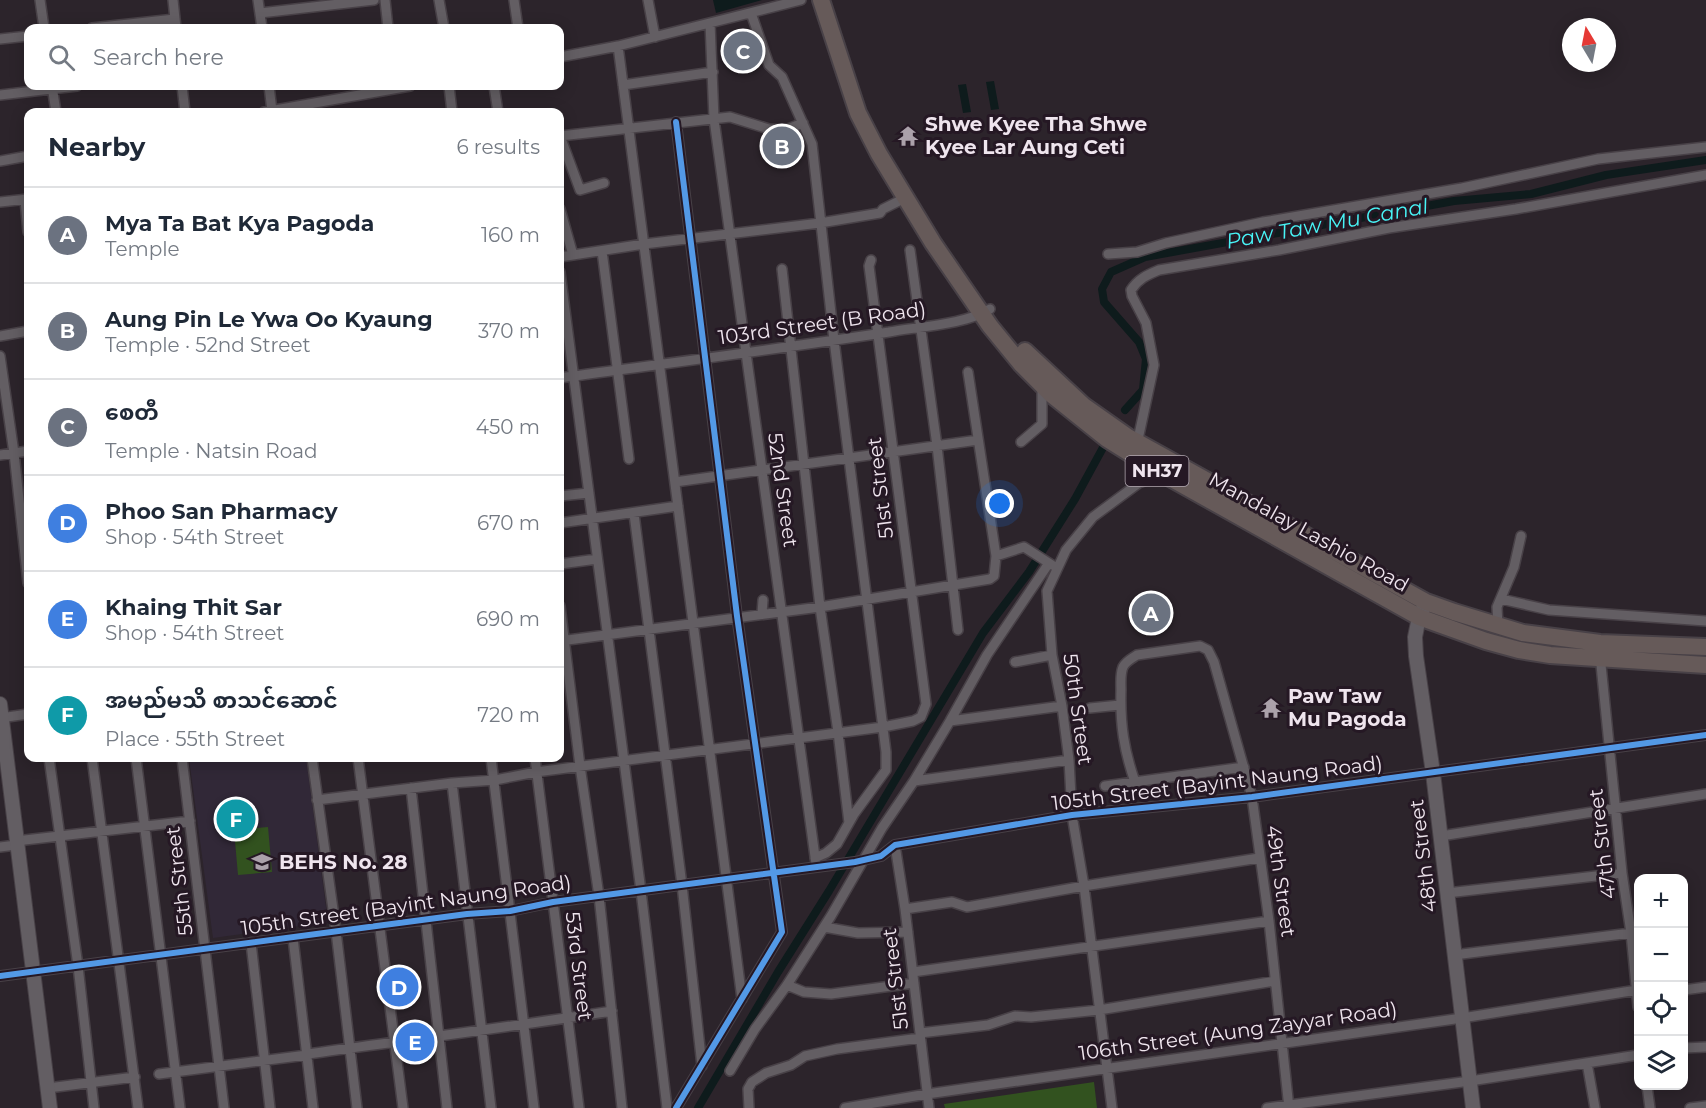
<!DOCTYPE html>
<html lang="en">
<head>
<meta charset="utf-8">
<style>
  :root { --surface:#fff; --page:#f6f6f7; --text:#1f2937; --muted:#747a83; --line:#e0e1e3; --accent:#5e5f6b }
  body { margin:0; font-family:Montserrat,"Noto Sans Myanmar",sans-serif; background:var(--page); color:var(--text) }
  .controls { position:absolute; right:18px; bottom:18px; display:grid; overflow:hidden; border-radius:12px; box-shadow:0 3px 15px #0003 }
  .controls button { width:54px; height:54px; display:grid; place-items:center; padding:0; border:0; border-bottom:2px solid var(--line); background:var(--surface); color:var(--text); font:30px sans-serif }
  .compass { position:absolute; left:1562px; top:18px; width:54px; height:54px; border-radius:50%; background:var(--surface); box-shadow:0 3px 15px #0003; rotate:350deg }
  .you { position:absolute; left:1000px; top:504px; width:21px; height:21px; margin:-15px; border:4px solid #fff; border-radius:50%; background:#1a73e8; box-shadow:0 0 0 9px #1a73e833 }
  .badge { display:grid; place-items:center; width:39px; height:39px; border-radius:50%; background:var(--accent); color:#fff; font-size:20px; font-weight:700 }
  .pin { position:absolute; translate:-50% -50%; border:3px solid #fff; box-shadow:0 2px 6px #0006 }
  .list { margin:0; padding:0; list-style:none }
  h2 { display:flex; justify-content:space-between; align-items:center; height:78px; margin:0; padding:0 24px; font-size:26px }
  h2 small { font-size:20px; font-weight:400; color:var(--muted) }
  .list li { display:grid; grid-template-columns:39px 1fr auto; gap:18px; align-items:center; box-sizing:border-box; height:96px; padding:0 24px; border-top:2px solid var(--line) }
  .list b { display:block; font-size:22px; white-space:nowrap }
  .list p { margin:0; font-size:20px; white-space:nowrap; color:var(--muted) }
  .list em { font-size:20px; font-style:normal; color:var(--muted) }
  .icon { flex:none; width:33px; height:33px; fill:none; stroke:currentColor; stroke-width:2; stroke-linecap:round; stroke-linejoin:round }
  .map { position:relative; flex:none; width:1706px; height:1108px; overflow:hidden }
  .search { position:absolute; background:var(--surface); box-shadow:0 3px 15px #0003; left:24px; top:24px; width:540px; height:66px; display:flex; align-items:center; gap:15px; box-sizing:border-box; padding:0 21px; border-radius:12px; color:var(--muted); font-size:22px }
  .panel { position:absolute; background:var(--surface); box-shadow:0 3px 15px #0003; left:24px; top:108px; width:540px; height:654px; border-radius:12px }
  .map>svg:first-child { display:block }
</style>
</head>
<body>
<div class="map">
<svg width="1706" height="1108" viewBox="0 0 1706 1108">
  <rect width="100%" height="100%" fill="#2c242b"/>
  <path fill="#312837" d="M189 758H306L328 922 213 938Z"/>
  <path fill="#32521f" d="M268 827 272 872 238 875 234 830Z
    M1094 1082 1097 1108H945L944 1104Z"/>
  <path fill="#0e1b1c" d="M713 0H762L716 13Z
    M994 81 999 109 991 110 986 82Z
    M966 84 971 112 963 113 958 85Z"/>
  <g fill="none" stroke-linecap="round" stroke-linejoin="round">
    <path stroke="#0e1b1c" stroke-width="8" d="M1125 410 1143 390 1146 359 1139 342 1104 302 1102 289 1111 272 1145 257 1454 201 1531 194 1606 175 1706 160
      M698 1108 778 972 829 891 983 633 1029 572 1075 499 1105 444"/>
    <g stroke="#484147" stroke-width="12">
      <path id="street" d="M40 0 44 28
        M173 0 176 28
        M258 0 262 28
        M385 0 388 28
        M439 0 444 28
        M514 0 518 28
        M648 0 655 37
        M260 13 374 0
        M751 13 769 65 782 77 812 144 834 340 886 752V770L854 814 837 844 826 853 815 858
        M710 23 714 119 816 864
        M92 28 175 19
        M0 39 28 36
        M618 46 742 999
        M560 57 618 46 801 0
        M623 85 713 72
        M52 86 56 112
        M182 86 185 112
        M269 86 272 111
        M449 86 452 112
        M494 86 498 112
        M0 95 77 86
        M264 112 410 86
        M560 136 730 117 769 129 785 130 803 123
        M560 136 580 190 604 183
        M0 161 28 156
        M25 200 28 232
        M0 202 28 199
        M560 209 573 255
        M910 250 937 446 958 630
        M602 251 629 459
        M1108 254 1137 252 1166 243 1263 222 1462 188 1598 159 1706 147
        M560 257 644 244 820 223 880 213 883 209 905 198
        M782 269 820 607 838 732 849 823
        M560 272 641 891 667 1108
        M0 336 28 331
        M0 356 14 453 28 583
        M560 378C669 363 779 349 889 332 916 327 968 324 990 309
        M1021 442 1042 424V386
        M1137 444 1154 365 1146 323 1132 296 1131 290C1138 279 1147 275 1159 270L1279 250 1389 228 1516 209 1706 175
        M0 455 28 451
        M675 482 978 440
        M560 496 589 493
        M634 514 682 885 702 1066
        M560 523 678 506
        M996 556 1024 547 1052 565
        M560 564 597 559
        M1501 599 1549 610 1706 621
        M560 606 580 766 599 896 622 1108
        M762 613 763 600
        M1498 626 1497 607 1514 567 1521 536
        M560 641 820 607 990 579 994 576 996 556 968 372
        M1600 655 1622 873 1631 933 1638 1007
        M1015 662 1052 655
        M1090 708 1120 705
        M0 718 28 714
        M950 721 1062 706
        M49 758 78 966 94 1108
        M92 758 138 1108
        M136 758 180 1108
        M182 758 224 1108
        M312 758 336 931 357 1108
        M358 758 403 1108
        M491 758 534 1108
        M535 758 579 1108
        M914 781 1069 760
        M1135 782C1124 750 1120 725 1121 690 1121 683 1120 674 1123 667 1126 661 1131 659 1137 655L1200 646 1208 650 1214 662 1252 797 1269 921 1289 1108
        M452 783 491 1108
        M1105 786 1244 767
        M411 788 447 1108
        M317 800 452 783 495 780 536 772 883 727 913 721 921 717 926 704 869 266 871 260
        M1441 836 1706 794
        M16 841 190 821
        M895 845 905 909 929 1108
        M0 847 16 845
        M1447 893 1622 873
        M905 909 952 902 967 907 1084 886 1259 858
        M824 927 858 933 908 932
        M293 938 313 1108
        M251 943 270 1108
        M1454 955 1631 933
        M913 972 1269 921
        M0 976 467 914 510 911 553 902 855 862 881 856 895 845 1072 815 1252 797 1706 735
        M787 985 804 992 831 994 914 983
        M1684 990 1706 987
        M920 1033 988 1025 1015 1016 1031 1017 1099 1010 1275 981
        M1684 1048 1706 1047
        M307 1054C409 1040 511 1027 612 1011
        M1587 1063 1595 1108
        M730 1071 755 1029 787 985 831 916 882 828 914 781 950 721 987 655 1049 563
        M159 1074 307 1055
        M1647 1086 1650 1108
        M48 1088 135 1077
        M676 1108 782 932 737 616 676 122
        M749 1108 748 1089 752 1082 766 1073 791 1065 805 1056 837 1049 920 1038
        M845 1108 927 1094 1462 1018 1637 990
        M1112 1108 1084 886 1072 815 1069 760 1062 706 1052 655 1047 591 1066 550 1093 517 1139 483 1163 474
        M1267 1108 1470 1081 1638 1055
        M1690 1108 1706 1106"/>
    </g>
    <g stroke="#484147" stroke-width="16">
      <path id="secondary" d="M1423 609 1419 617 1415 637 1416 656 1433 773 1473 1108
        M0 704 50 1108"/>
    </g>
    <g stroke="#484147" stroke-width="20">
      <path id="highway" d="M821 0 858 113 879 154 933 243 990 326 1021 364 1052 395 1107 439 1163 474 1419 617 1486 641 1519 650 1550 655 1706 665
        M1025 351 1084 406 1128 437 1426 602 1454 612 1523 633 1600 643 1706 647"/>
    </g>
    <use href="#street" stroke="#635e63" stroke-width="9"/>
    <use href="#secondary" stroke="#635e63" stroke-width="14"/>
    <use href="#highway" stroke="#665a59" stroke-width="16"/>
    <g stroke="#251824" stroke-width="10">
      <path id="cycleway" d="M0 976 467 914 510 911 553 902 855 862 881 856 895 845 1072 815 1252 797 1706 735
        M676 1108 782 932 737 616 676 122"/>
    </g>
    <use href="#cycleway" stroke="#5399e6" stroke-width="6"/>
  </g>
  <defs>
    <g id="temple-bare" transform="scale(1.62)"><path d="M0-6L5-2H3V0L6.5 2.5H4V6H1.5V3h-3V6H-4V2.5H-6.5L-3 0V-2H-5Z" fill="#aba1aa" stroke="#251824" stroke-width="2.5" paint-order="stroke"/></g>
    <g id="school-bare" transform="scale(1.62)"><path d="M0-5L7-2L0 1L-7-2ZM-4 1L0 2.5L4 1V4Q0 6-4 4Z" fill="#aba1aa" stroke="#251824" stroke-width="2.5" paint-order="stroke"/></g>
  </defs>
  <g fill-rule="evenodd">
    <use href="#temple-bare" x="908" y="136"/>
    <use href="#temple-bare" x="1271" y="708"/>
    <use href="#school-bare" x="262" y="862"/>
  </g>
  <g text-anchor="middle" stroke-width="6" stroke-linejoin="round" paint-order="stroke">
    <rect fill="#251824" stroke="#b2a8b1" stroke-width="1.5" x="1125.5" y="456" width="63" height="30" rx="4.5"/>
    <g font-size="18" font-weight="bold" fill="#efe5ee">
      <text x="1157" y="477">NH37</text>
    </g>
    <g font-size="20" font-weight="bold" fill="#efe5ee" stroke="#251824" text-anchor="start">
      <text x="925" y="131">Shwe Kyee Tha Shwe<tspan x="925" dy="23">Kyee Lar Aung Ceti</tspan></text>
      <text x="1288" y="703">Paw Taw<tspan x="1288" dy="23">Mu Pagoda</tspan></text>
      <text x="279" y="869">BEHS No. 28</text>
    </g>
    <g font-size="20" fill="#efe5ee" stroke="#251824">
      <text transform="translate(822 323) rotate(-8)" y="7">103rd Street (B Road)</text>
      <text transform="translate(880 488) rotate(-97)" y="7">51st Street</text>
      <text transform="translate(783 490) rotate(82)" y="7">52nd Street</text>
      <text transform="translate(1309 532) rotate(29)" y="7">Mandalay Lashio Road</text>
      <text transform="translate(1078 709) rotate(82)" y="7">50th Srteet</text>
      <text transform="translate(1217 783) rotate(-7)" y="7">105th Street (Bayint Naung Road)</text>
      <text transform="translate(1602 844) rotate(-97)" y="7">47th Street</text>
      <text transform="translate(1423 856) rotate(-97)" y="7">48th Street</text>
      <text transform="translate(179 881) rotate(-97)" y="7">55th Street</text>
      <text transform="translate(1281 881) rotate(82)" y="7">49th Street</text>
      <text transform="translate(406 905) rotate(-8)" y="7">105th Street (Bayint Naung Road)</text>
      <text transform="translate(579 966) rotate(83)" y="7">53rd Street</text>
      <text transform="translate(895 979) rotate(-97)" y="7">51st Street</text>
      <text transform="translate(1238 1031) rotate(-8)" y="7">106th Street (Aung Zayyar Road)</text>
    </g>
    <g font-size="21" font-style="italic" fill="#48f3f6" stroke="#251824">
      <text transform="translate(1327 224) rotate(-10)" y="7">Paw Taw Mu Canal</text>
    </g>
  </g>
</svg>
<div class="controls">
<button>+</button>
<button>−</button>
<button><svg class="icon" aria-label="locate" viewBox="0 0 24 24"><circle cx="12" cy="12" r="6"/><path d="M12 2v4M12 18v4M2 12h4M18 12h4"/></svg></button>
<button><svg class="icon" aria-label="layers" viewBox="0 0 24 24"><path d="M12 4l9 5-9 5-9-5zM3 14l9 5 9-5"/></svg></button>
</div>
<svg class="compass" viewBox="-18 -18 36 36"><path d="M0-13l5 13h-10z" fill="#e53935"/><path d="M0 13l5-13h-10z" fill="#747a83"/></svg>
<div class="you"></div>
<div class="pin badge" style="left:1151px;top:613px;background:#6b7280">A</div>
<div class="pin badge" style="left:782px;top:146px;background:#6b7280">B</div>
<div class="pin badge" style="left:743px;top:51px;background:#6b7280">C</div>
<div class="pin badge" style="left:399px;top:987px;background:#3f7fe0">D</div>
<div class="pin badge" style="left:415px;top:1042px;background:#3f7fe0">E</div>
<div class="pin badge" style="left:236px;top:819px;background:#0f9aa8">F</div>
<div class="search"><svg class="icon" aria-label="search" viewBox="0 0 24 24"><circle cx="10" cy="10" r="6"/><path d="M15 15l6 6"/></svg>Search here</div>
<section class="panel">
<h2>Nearby<small>6 results</small></h2>
<ul class="list">
<li><span class="badge" style="background:#6b7280">A</span><div><b>Mya Ta Bat Kya Pagoda</b><p>Temple</p></div><em>160 m</em></li>
<li><span class="badge" style="background:#6b7280">B</span><div><b>Aung Pin Le Ywa Oo Kyaung</b><p>Temple · 52nd Street</p></div><em>370 m</em></li>
<li><span class="badge" style="background:#6b7280">C</span><div><b>စေတီ</b><p>Temple · Natsin Road</p></div><em>450 m</em></li>
<li><span class="badge" style="background:#3f7fe0">D</span><div><b>Phoo San Pharmacy</b><p>Shop · 54th Street</p></div><em>670 m</em></li>
<li><span class="badge" style="background:#3f7fe0">E</span><div><b>Khaing Thit Sar</b><p>Shop · 54th Street</p></div><em>690 m</em></li>
<li><span class="badge" style="background:#0f9aa8">F</span><div><b>အမည်မသိ စာသင်ဆောင်</b><p>Place · 55th Street</p></div><em>720 m</em></li>
</ul>
</section>
</div>
</body>
</html>
